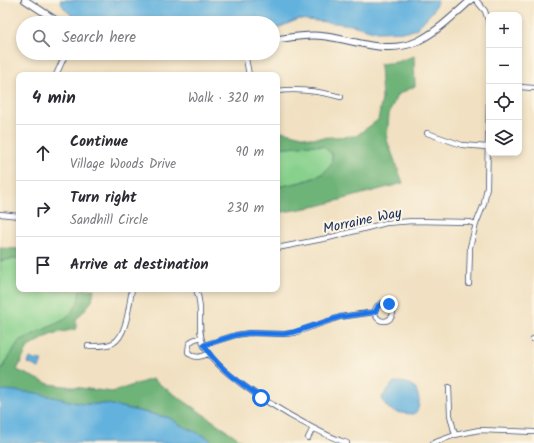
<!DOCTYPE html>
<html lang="en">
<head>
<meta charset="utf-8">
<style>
  :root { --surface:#fff; --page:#f2f2f3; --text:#2b2b33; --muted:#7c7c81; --line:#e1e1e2 }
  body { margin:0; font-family:Kalam,sans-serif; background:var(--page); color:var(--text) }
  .controls { position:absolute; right:12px; top:12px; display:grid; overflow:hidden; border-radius:8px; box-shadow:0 2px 6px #0003 }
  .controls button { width:36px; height:36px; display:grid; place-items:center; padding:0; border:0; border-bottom:1px solid var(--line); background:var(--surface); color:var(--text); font:20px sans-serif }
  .stop { position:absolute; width:12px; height:12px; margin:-9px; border:3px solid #1a73e8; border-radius:50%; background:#fff }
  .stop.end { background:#1a73e8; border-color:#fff; box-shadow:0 1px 4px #0008 }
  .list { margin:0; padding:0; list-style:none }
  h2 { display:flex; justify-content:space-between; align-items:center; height:52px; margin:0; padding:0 16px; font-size:17px }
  h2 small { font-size:13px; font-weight:400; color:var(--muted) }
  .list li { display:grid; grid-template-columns:26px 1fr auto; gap:12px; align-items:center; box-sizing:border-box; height:56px; padding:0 16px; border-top:1px solid var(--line) }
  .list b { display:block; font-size:15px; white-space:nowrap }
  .list p { margin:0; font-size:13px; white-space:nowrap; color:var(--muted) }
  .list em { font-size:13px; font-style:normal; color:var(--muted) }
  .icon { flex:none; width:22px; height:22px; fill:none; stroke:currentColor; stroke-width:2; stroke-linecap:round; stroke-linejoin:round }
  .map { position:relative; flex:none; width:534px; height:443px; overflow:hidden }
  .search { position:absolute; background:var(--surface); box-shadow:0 2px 6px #0003; left:16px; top:16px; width:264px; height:44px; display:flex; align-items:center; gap:10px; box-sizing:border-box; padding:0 14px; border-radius:22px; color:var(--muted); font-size:15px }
  .panel { position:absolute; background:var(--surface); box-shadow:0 2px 6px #0003; left:16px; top:72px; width:264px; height:220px; border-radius:8px }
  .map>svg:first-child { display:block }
</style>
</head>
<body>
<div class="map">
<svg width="534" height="443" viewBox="0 0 534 443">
  <rect width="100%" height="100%" fill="#fcf5e5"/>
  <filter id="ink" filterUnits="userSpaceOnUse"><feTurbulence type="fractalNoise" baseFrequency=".025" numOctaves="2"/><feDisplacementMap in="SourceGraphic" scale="8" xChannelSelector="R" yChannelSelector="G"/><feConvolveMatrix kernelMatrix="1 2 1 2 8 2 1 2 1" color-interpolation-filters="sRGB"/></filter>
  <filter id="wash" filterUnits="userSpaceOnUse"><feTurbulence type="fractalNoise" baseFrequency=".012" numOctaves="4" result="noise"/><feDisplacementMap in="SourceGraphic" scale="16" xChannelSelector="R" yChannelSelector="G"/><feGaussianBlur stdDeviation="0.9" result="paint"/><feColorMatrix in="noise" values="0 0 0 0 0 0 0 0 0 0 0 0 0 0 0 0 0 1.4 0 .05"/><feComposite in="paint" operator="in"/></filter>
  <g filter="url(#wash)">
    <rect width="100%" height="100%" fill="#f1e1c2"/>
    <path fill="#88d18d" stroke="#528076" d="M309 145 323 146 332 154C332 157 332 161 331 164 324 179 292 184 277 187V148Z
      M19 258V289L80 290 78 302 72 313 62 321 19 341 0 372V261Z"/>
    <path fill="#6eb378" stroke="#44716b" d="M414 56 415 86 397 95 389 114 387 140 403 183 318 206 277 213V187C292 184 324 180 331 164 332 161 332 157 332 154L323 146 309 145 277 148V130L311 138 356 136 378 120 382 99 380 64 397 62Z
      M0 248 19 249V258L0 261Z
      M80 289H94L92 301 76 320V329L52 334 28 347 17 370 49 384 112 392 152 379 245 443H212L207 437 180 425 170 418 149 413 107 404H82L37 393 0 391V372L19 341 62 321 72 312 78 302Z"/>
    <path fill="#64b2de" stroke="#40709e" d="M60 0H438L433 11 417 28 411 31 377 32 352 25 299 19 273 30V23H88C76 18 64 13 60 0Z
      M30 358 36 361 38 359 42 361 39 368 28 363Z
      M394 382C399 382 408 382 413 386 420 392 422 411 413 414 399 413 386 413 382 397Z
      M5 390 37 393 82 404H107L170 418 180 425 207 437 212 443H0V391Z"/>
  </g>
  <g filter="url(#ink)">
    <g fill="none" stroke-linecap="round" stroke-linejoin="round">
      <g stroke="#3b4a6d" stroke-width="6">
        <path id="minor" d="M476 0 485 11 489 23
          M245 53 249 75
          M56 75 66 53
          M519 87 534 88
          M277 91C299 88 319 91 341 97
          M427 133 462 145 487 147
          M0 214 19 216
          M277 248 328 238 386 223 413 221 469 222 476 224
          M469 284 470 247 476 224 484 204 487 187 489 92
          M196 289C197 293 199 297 199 301 202 316 197 331 204 346 219 378 313 432 347 443
          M375 312a9 9 0 1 1 18 0a9 9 0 1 1-18 0Z
          M201 337 193 340 189 344 188 352C194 359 201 357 208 354
          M533 339 534 340
          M204 345 236 335 249 333 285 334 294 333 340 317 375 312
          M88 346C96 346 105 347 113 343 127 336 129 304 132 289
          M449 387 450 415 455 435
          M308 438 313 428
          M433 443 455 435 479 430 534 432"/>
      </g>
      <g stroke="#3b4a6d" stroke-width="8">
        <path id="tertiary" d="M25 0 60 23
          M273 40C289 38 305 34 322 36 354 39 386 56 418 41 438 31 454 15 471 0"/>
      </g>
      <use href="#minor" stroke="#fff" stroke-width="4.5"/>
      <use href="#tertiary" stroke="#fff" stroke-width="6"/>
    </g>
  </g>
  <g fill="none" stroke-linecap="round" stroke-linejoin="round" filter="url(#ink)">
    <path stroke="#1a73e8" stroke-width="5" d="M261 398C241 383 216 367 204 345L236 335 249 333 284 334 294 332 340 317 375 312 378 306 383 303 389 304"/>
  </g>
  <g text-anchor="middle" stroke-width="4" stroke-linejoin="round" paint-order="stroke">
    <g font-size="14" fill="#1b2f5e" stroke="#fcf5e5">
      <text transform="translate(362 220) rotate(-12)" y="5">Morraine Way</text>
    </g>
  </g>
</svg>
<div class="controls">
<button>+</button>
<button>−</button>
<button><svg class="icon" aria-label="locate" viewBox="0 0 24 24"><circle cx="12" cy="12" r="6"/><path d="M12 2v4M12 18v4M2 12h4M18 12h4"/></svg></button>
<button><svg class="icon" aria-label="layers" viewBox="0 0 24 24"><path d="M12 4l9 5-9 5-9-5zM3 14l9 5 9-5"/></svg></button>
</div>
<div class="stop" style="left:261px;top:398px"></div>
<div class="stop end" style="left:389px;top:304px"></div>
<div class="search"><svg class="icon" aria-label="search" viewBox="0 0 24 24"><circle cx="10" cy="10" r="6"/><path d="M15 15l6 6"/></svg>Search here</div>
<section class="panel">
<h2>4 min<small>Walk · 320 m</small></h2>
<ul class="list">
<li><svg class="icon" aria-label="ahead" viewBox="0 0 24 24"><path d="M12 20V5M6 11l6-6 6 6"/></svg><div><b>Continue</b><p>Village Woods Drive</p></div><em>90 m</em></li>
<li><svg class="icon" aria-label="right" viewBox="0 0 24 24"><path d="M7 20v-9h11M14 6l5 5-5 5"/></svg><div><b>Turn right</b><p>Sandhill Circle</p></div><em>230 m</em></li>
<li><svg class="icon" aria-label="arrive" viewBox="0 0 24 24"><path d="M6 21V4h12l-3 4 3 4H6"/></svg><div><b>Arrive at destination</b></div></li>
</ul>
</section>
</div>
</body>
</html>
